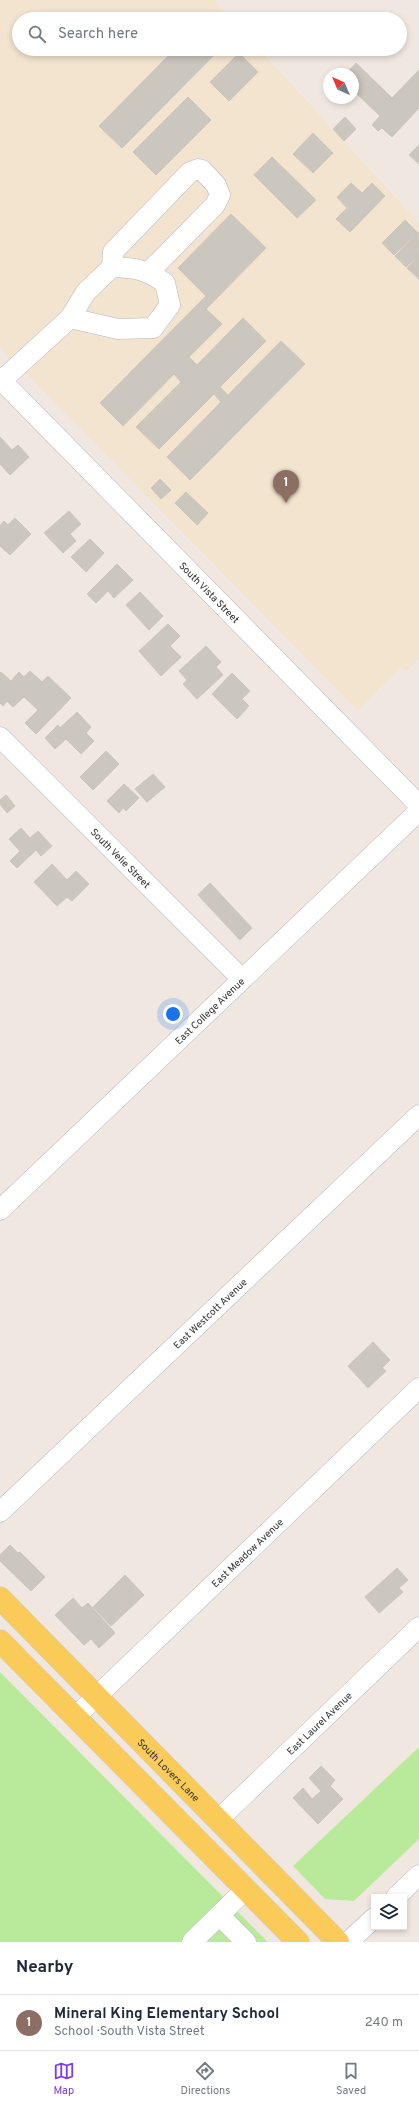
<!DOCTYPE html>
<html lang="en">
<head>
<meta charset="utf-8">
<style>
  :root { --surface:#fff; --page:#f6f6f7; --text:#1f2937; --muted:#747a83; --line:#e0e1e3; --accent:#7c3aed }
  body { margin:0; font-family:Overpass,sans-serif; background:var(--page); color:var(--text) }
  .controls { position:absolute; right:12px; bottom:12px; display:grid; overflow:hidden; border-radius:0px; box-shadow:0 2px 6px #0003 }
  .controls button { width:36px; height:36px; display:grid; place-items:center; padding:0; border:0; border-bottom:1px solid var(--line); background:var(--surface); color:var(--text); font:20px sans-serif }
  .compass { position:absolute; left:323px; top:68px; width:36px; height:36px; border-radius:50%; background:var(--surface); box-shadow:0 2px 6px #0003; rotate:316deg }
  .you { position:absolute; left:173px; top:1014px; width:14px; height:14px; margin:-10px; border:3px solid #fff; border-radius:50%; background:#1a73e8; box-shadow:0 0 0 6px #1a73e833 }
  .badge { display:grid; place-items:center; width:26px; height:26px; border-radius:50%; background:var(--accent); color:#fff; font-size:13px; font-weight:700 }
  .pin { position:absolute; translate:-50% -33px; filter:drop-shadow(0 1px 2px #0008) }
  .pin::after { content:''; position:absolute; top:21px; width:14px; height:12px; background:inherit; clip-path:polygon(0 0,100% 0,50% 100%) }
  .list { margin:0; padding:0; list-style:none }
  h2 { display:flex; justify-content:space-between; align-items:center; height:52px; margin:0; padding:0 16px; font-size:17px }
  h2 small { font-size:13px; font-weight:400; color:var(--muted) }
  .list li { display:grid; grid-template-columns:26px 1fr auto; gap:12px; align-items:center; box-sizing:border-box; height:56px; padding:0 16px; border-top:1px solid var(--line) }
  .list b { display:block; font-size:15px; white-space:nowrap }
  .list p { margin:0; font-size:13px; white-space:nowrap; color:var(--muted) }
  .list em { font-size:13px; font-style:normal; color:var(--muted) }
  .icon { flex:none; width:22px; height:22px; fill:none; stroke:currentColor; stroke-width:2; stroke-linecap:round; stroke-linejoin:round }
  .map { position:relative; flex:none; width:419px; height:1942px; overflow:hidden }
  .search { position:absolute; background:var(--surface); box-shadow:0 2px 6px #0003; left:12px; right:12px; top:12px; height:44px; display:flex; align-items:center; gap:10px; box-sizing:border-box; padding:0 14px; border-radius:22px; color:var(--muted); font-size:15px }
  .sheet { height:108px; background:var(--surface) }
  nav { display:flex; justify-content:space-around; align-items:center; box-sizing:border-box; height:56px; border-top:1px solid var(--line); background:var(--surface); font-size:11px; color:var(--muted) }
  nav a { display:grid; justify-items:center; gap:2px }
  nav .on { color:var(--accent) }
  .map>svg:first-child { display:block }
</style>
</head>
<body>
<div class="map">
<svg width="419" height="1942" viewBox="0 0 419 1942">
  <rect width="100%" height="100%" fill="#f0e8e0"/>
  <path fill="#f2e4cf" d="M0 0H214L231 19H19V49H259L419 223V659L406 672 401 667 357 710 0 347Z"/>
  <path fill="#b9ea99" d="M0 1672 268 1942H0Z
    M419 1747V1839L354 1901 325 1899 293 1866Z"/>
  <path fill="#cbc6be" stroke="#ccc4b9" d="M175 49H220L122 148 99 126Z
    M239 53 258 72 229 101 210 82Z
    M356 63 392 98 419 70V108L392 137 382 128 378 131 372 125 380 116 353 90V74H346Z
    M188 97 211 120 156 175 133 152Z
    M345 117 356 129 344 141 333 129Z
    M313 133 333 153 313 173 293 154Z
    M419 145V164L409 155Z
    M272 157 316 200 297 218 254 175Z
    M351 183 362 193 372 183 385 196 350 232 336 219 347 208 337 197Z
    M231 214 266 248 206 309 222 324 189 357 197 365 243 318 266 341 220 387 228 395 281 341 305 364 190 480 167 457 221 402 214 394 159 449 136 427 181 382 174 374 123 426 100 403 206 296 178 268Z
    M405 220 417 232 394 255 382 243Z
    M418 232 419 254 406 267 395 256Z
    M419 255V279L407 268Z
    M0 437 12 450 18 445 29 457 10 475 0 464Z
    M160 479 171 490 161 499 151 488Z
    M186 492 208 513 197 525 175 503Z
    M69 511 81 524 70 534 76 541 63 553 44 533Z
    M15 518 31 534 10 555 0 546V526L4 521 8 525Z
    M90 539 104 553 86 572 71 557Z
    M117 564 133 580 114 598 108 591 96 603 87 594Z
    M140 592 163 616 149 630 126 605Z
    M168 624 180 636 170 646 181 657 161 676 139 651Z
    M206 646 221 662 216 667 223 675 197 699 183 684 187 680 179 671Z
    M30 671 42 682 48 676 71 698 36 734 25 723 38 710 24 697 13 707 7 701 3 706 0 703V673L1 672 11 681 19 672 24 677Z
    M232 673 250 691 242 699 249 706 237 719 212 694Z
    M77 712 91 727 86 733 94 741 81 754 66 739 55 749 45 738 58 725 60 728Z
    M106 751 119 764 93 790 80 777Z
    M153 774 165 787 147 802 135 789Z
    M124 784 139 798 126 811 123 808 119 813 107 801Z
    M6 795 15 806 7 813 0 804V800Z
    M21 828 30 838 38 831 52 846 41 856 36 850 17 868 10 861 20 851 9 839Z
    M52 864 67 880 76 871 89 884 72 901 67 897 57 906 34 882Z
    M210 883 252 928 240 940 198 895Z
    M373 1342 390 1360 382 1368 386 1371 368 1388 348 1366Z
    M10 1545 18 1553 20 1552 45 1577 31 1591 0 1561V1555Z
    M397 1568 408 1580 399 1588 403 1592 379 1613 365 1597Z
    M125 1575 144 1595 111 1626 93 1607Z
    M73 1598 82 1608 88 1603 115 1633 99 1648 91 1639 84 1645 55 1615Z
    M321 1766 335 1780 330 1786 343 1799 318 1824 293 1798 303 1788 312 1799 321 1791 309 1778Z"/>
  <g fill="none" stroke-linecap="round" stroke-linejoin="round">
    <g stroke="#b4b7c2" stroke-width="21">
      <g id="minor">
        <path d="M112 267 113 252 190 172 198 169 202 170 216 185 220 195 215 205 149 272"/>
        <path id="s1" d="M0 379 419 805"/>
        <path d="M0 382 70 318 86 292 112 267C136 268 145 269 165 283L170 305 153 328 118 329 70 318"/>
        <path id="s2" d="M0 737 242 979"/>
        <path id="s3" d="M0 1210 419 811"/>
        <path id="s4" d="M0 1512 419 1115"/>
        <path id="s5" d="M75 1717 419 1388"/>
        <path id="s6" d="M218 1820 419 1627"/>
        <path d="M396 1897 419 1875"/>
        <path d="M219 1915 246 1942"/>
        <path d="M192 1942 246 1889"/>
        <path d="M348 1942 374 1918"/>
      </g>
    </g>
    <g stroke="#c9c9c9" stroke-width="23">
      <g id="major">
        <path id="s7" d="M0 1598 338 1942"/>
        <path d="M0 1641 298 1942"/>
      </g>
    </g>
    <use href="#minor" stroke="#fff" stroke-width="20"/>
    <use href="#major" stroke="#fbcb59" stroke-width="22"/>
  </g>
  <g text-anchor="middle" stroke-width="3" stroke-linejoin="round" paint-order="stroke">
    <g font-size="10" fill="#2e2e2e" stroke="#fff">
      <text dy="4" stroke="none"><textPath href="#s1" startOffset="299">South Vista Street</textPath></text>
      <text dy="4" stroke="none"><textPath href="#s2" startOffset="171">South Velie Street</textPath></text>
      <text dy="4" stroke="none"><textPath href="#s3" startOffset="289">East College Avenue</textPath></text>
      <text dy="4" stroke="none"><textPath href="#s4" startOffset="289">East Westcott Avenue</textPath></text>
      <text dy="4" stroke="none"><textPath href="#s5" startOffset="238">East Meadow Avenue</textPath></text>
      <text dy="4" stroke="none"><textPath href="#s6" startOffset="140">East Laurel Avenue</textPath></text>
      <text dy="4" stroke="none"><textPath href="#s7" startOffset="241">South Lovers Lane</textPath></text>
    </g>
  </g>
</svg>
<div class="controls">
<button><svg class="icon" aria-label="layers" viewBox="0 0 24 24"><path d="M12 4l9 5-9 5-9-5zM3 14l9 5 9-5"/></svg></button>
</div>
<svg class="compass" viewBox="-18 -18 36 36"><path d="M0-13l5 13h-10z" fill="#e53935"/><path d="M0 13l5-13h-10z" fill="#747a83"/></svg>
<div class="you"></div>
<div class="pin badge" style="left:286px;top:503px;background:#8d6e63">1</div>
<div class="search"><svg class="icon" aria-label="search" viewBox="0 0 24 24"><circle cx="10" cy="10" r="6"/><path d="M15 15l6 6"/></svg>Search here</div>
</div>
<section class="sheet">
<h2>Nearby<small></small></h2>
<ul class="list">
<li><span class="badge" style="background:#8d6e63">1</span><div><b>Mineral King Elementary School</b><p>School · South Vista Street</p></div><em>240 m</em></li>
</ul>
</section>
<nav>
<a class="on"><svg class="icon" aria-label="map" viewBox="0 0 24 24"><path d="M3 6l6-2 6 2 6-2v14l-6 2-6-2-6 2zM9 4v14M15 6v14"/></svg>Map</a>
<a><svg class="icon" aria-label="directions" viewBox="0 0 24 24"><path d="M12 3l9 9-9 9-9-9zM9 14v-3h6M13 9l2 2-2 2"/></svg>Directions</a>
<a><svg class="icon" aria-label="saved" viewBox="0 0 24 24"><path d="M7 4h10v16l-5-4-5 4z"/></svg>Saved</a>
</nav>
</body>
</html>
